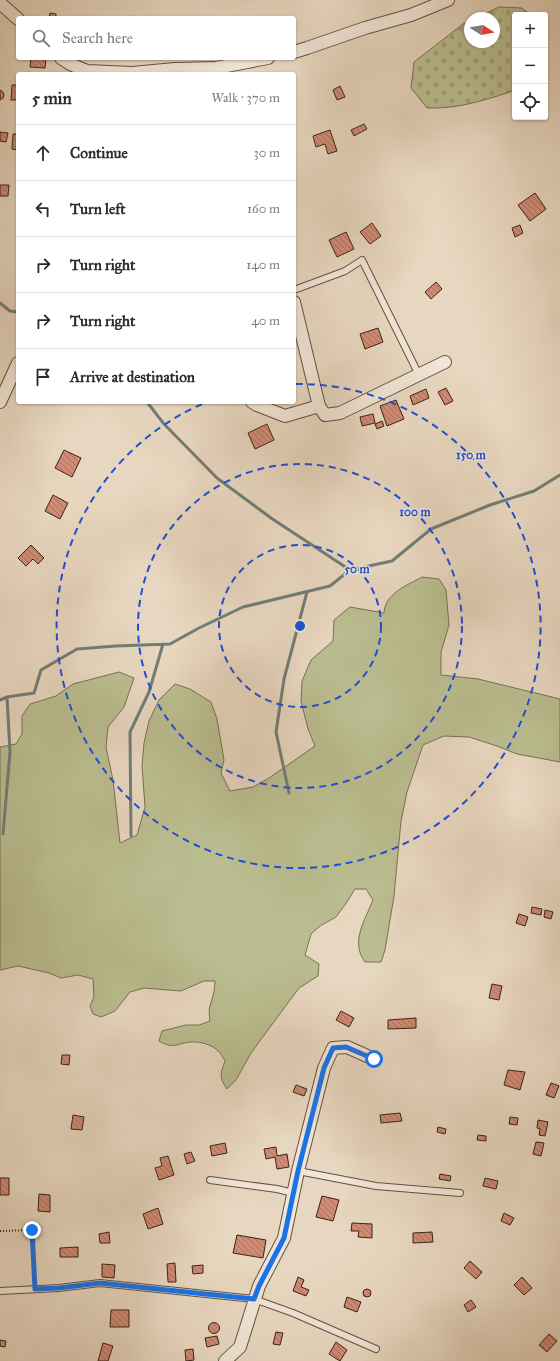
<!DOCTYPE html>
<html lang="en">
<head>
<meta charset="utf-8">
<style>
  :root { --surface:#fff; --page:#f2f2f3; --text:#2b2b33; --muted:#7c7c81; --line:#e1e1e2 }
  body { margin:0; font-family:"IM FELL Great Primer",serif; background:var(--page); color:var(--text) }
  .controls { position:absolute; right:12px; top:12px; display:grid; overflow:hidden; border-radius:4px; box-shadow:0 1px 3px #0004 }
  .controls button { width:36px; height:36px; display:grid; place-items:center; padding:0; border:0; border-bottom:1px solid var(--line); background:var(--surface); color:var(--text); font:20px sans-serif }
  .compass { position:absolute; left:464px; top:12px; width:36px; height:36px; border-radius:50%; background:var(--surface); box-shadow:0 1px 3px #0004; rotate:101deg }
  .stop { position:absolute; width:12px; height:12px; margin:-9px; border:3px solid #1a73e8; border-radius:50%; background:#fff }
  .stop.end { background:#1a73e8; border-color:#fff; box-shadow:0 1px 4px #0008 }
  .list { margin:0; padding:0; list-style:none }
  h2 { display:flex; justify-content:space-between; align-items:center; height:52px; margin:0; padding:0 16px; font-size:17px }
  h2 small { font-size:13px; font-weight:400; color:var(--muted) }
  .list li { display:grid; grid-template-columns:26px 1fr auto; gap:12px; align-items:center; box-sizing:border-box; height:56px; padding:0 16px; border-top:1px solid var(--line) }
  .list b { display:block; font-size:15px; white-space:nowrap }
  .list em { font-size:13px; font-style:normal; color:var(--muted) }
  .icon { flex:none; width:22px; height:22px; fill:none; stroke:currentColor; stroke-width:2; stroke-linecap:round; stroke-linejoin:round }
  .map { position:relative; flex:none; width:560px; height:1361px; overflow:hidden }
  .search { position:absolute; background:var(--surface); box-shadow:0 1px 3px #0004; left:16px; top:16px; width:280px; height:44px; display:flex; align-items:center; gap:10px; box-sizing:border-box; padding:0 14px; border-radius:4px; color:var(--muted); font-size:15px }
  .panel { position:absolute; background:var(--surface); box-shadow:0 1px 3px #0004; left:16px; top:72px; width:280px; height:332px; border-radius:4px }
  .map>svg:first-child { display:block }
</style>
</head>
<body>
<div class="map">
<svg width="560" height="1361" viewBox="0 0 560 1361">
  <defs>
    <pattern id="cemetery-stones" width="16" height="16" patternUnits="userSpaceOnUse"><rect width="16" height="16" fill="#babd90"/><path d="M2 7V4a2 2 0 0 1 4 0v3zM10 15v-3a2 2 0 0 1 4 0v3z" fill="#a1a27c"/></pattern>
    <pattern id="building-back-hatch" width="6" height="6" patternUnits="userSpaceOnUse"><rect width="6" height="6" fill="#d38a72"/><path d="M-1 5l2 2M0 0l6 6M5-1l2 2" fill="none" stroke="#ac705d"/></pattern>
  </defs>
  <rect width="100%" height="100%" fill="#e8d7c0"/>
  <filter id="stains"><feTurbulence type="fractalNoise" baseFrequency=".005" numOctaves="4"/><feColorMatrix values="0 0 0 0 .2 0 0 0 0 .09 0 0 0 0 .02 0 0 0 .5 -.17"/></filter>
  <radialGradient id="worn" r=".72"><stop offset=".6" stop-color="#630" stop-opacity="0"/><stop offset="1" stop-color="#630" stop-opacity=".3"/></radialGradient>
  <path fill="#babd90" stroke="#797054" d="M422 577 439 579 446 590 449 625 441 652V675L478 679 560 699V762L517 754 497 746 469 737 444 736 423 745 407 792 401 821 394 896 385 950 381 962H365C350 942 365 920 373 900L366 889H355L347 902 336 917 320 926 311 934 305 955 319 964 318 976 299 988 251 1053 236 1080 227 1089C219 1077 220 1075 225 1061 223 1058 221 1053 218 1051 213 1045 199 1041 192 1042 176 1043 175 1050 159 1041L162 1031 186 1025H199L210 1021 209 1010 214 992 215 981H204L181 991 144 988 130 992 115 1011 101 1017 93 1014 90 1006 94 997 93 979 78 975 61 978 49 973 18 966 0 970V747L16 744 22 734V716L30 704 56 696 73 684 119 672 134 678 124 707 108 727 106 747 113 780 120 843 137 835 145 807 142 766 144 743 149 721 159 700 175 684 190 689 211 702 217 719 224 760 221 773 230 791 253 787 269 778 315 746 308 729 301 701 302 681 311 660 333 641 334 620 350 607 384 613C385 593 408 585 422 577Z"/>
  <path fill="url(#cemetery-stones)" stroke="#797054" d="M499 7 522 8 531 15H515V89L510 92C482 101 457 109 427 108L411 88 414 62 463 24 470 21V42H494V18H476Z"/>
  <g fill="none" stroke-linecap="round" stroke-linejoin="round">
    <path stroke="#727d77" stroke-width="3" d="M0 303 10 311 18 312
      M147 402 164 424 217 478 271 518 350 570
      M0 700 7 697 34 693 41 670 77 649 116 646 170 644 199 628 243 607 330 586 350 570 392 561 431 529 490 505 534 491 560 475
      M289 793 276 732 284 679 307 592
      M3 834 10 752 7 697
      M131 836 130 732 149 692 163 644"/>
  </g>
  <path fill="url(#building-back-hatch)" stroke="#382319" d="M50 13 56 14V18H49Z
    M31 58H46L45 68 30 67Z
    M12 85H18V100H11Z
    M340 86 345 97 337 100 333 90Z
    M0 90 3 92 4 95 3 98 0 100Z
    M364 124 367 129 354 136 351 130Z
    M330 130 337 151 328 154 325 144 316 147 313 136Z
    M0 132 8 133 6 142 0 141Z
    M13 134H18V150L12 149Z
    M0 185H9L8 196H0Z
    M535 193 546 209 530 221 518 205Z
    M372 223 381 236 370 244 360 232Z
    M520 225 523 233 515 237 512 228Z
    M346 232 354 249 337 257 329 240Z
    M436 282 442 289 431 299 425 292Z
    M378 328 383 342 365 349 360 334Z
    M446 388 453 401 445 405 438 392Z
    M426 389 429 398 413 405 410 396Z
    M396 400 404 419 387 426 380 406Z
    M373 414 375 423 362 426 360 417Z
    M382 421 384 426 377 429 375 424Z
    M267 424 274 440 255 449 248 433Z
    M64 450 81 458 72 477 55 468Z
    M53 495 68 503 60 519 45 511Z
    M31 545 44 558 38 564 33 559 26 566 18 558Z
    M532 907 542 909 541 915 531 913Z
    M545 910 553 912 551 919 544 917Z
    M519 914 528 917 525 926 516 923Z
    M492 984 502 986 499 1000 489 998Z
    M341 1011 354 1018 349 1027 336 1020Z
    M416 1018V1028L388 1029V1020Z
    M62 1055H70L69 1065 61 1064Z
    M508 1070 525 1072 520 1090 504 1085Z
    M551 1083 559 1086 554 1098 546 1095Z
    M296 1085 307 1089 304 1096 293 1092Z
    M400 1113 402 1121 381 1123 380 1115Z
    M73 1115 84 1117 82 1130 71 1129Z
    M510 1117 518 1118 517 1125 509 1124Z
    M538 1120 548 1122 545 1136 539 1135 540 1129 537 1128Z
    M438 1127 446 1129 445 1134 437 1132Z
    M478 1135 486 1136V1141L477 1140Z
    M536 1142 544 1143 541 1156 533 1154Z
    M225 1143 227 1153 212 1156 210 1146Z
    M276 1147 277 1156 287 1154 289 1167 277 1169 275 1157 266 1159 264 1149Z
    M191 1152 195 1161 187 1164 184 1154Z
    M168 1156 174 1175 159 1180 155 1168 162 1166 160 1158Z
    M440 1174 451 1176 450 1181 439 1179Z
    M0 1178H9V1195H0Z
    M485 1178 498 1181 496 1189 483 1186Z
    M39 1194 50 1195V1212L38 1211Z
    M322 1196 339 1200 333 1221 316 1217Z
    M158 1208 163 1224 148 1229 143 1214Z
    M504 1213 514 1218 510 1225 501 1221Z
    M352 1223 372 1224V1238L358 1237 359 1231H351Z
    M109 1232 110 1243H100L99 1234Z
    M432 1232 433 1242 413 1243V1233Z
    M237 1235 266 1240 263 1258 233 1253Z
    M78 1247V1257H60V1248Z
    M470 1261 482 1272 476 1279 464 1268Z
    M175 1263 176 1282H168L167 1264Z
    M102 1264 115 1265 114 1278 102 1277Z
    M203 1265V1273L193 1274 192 1266Z
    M298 1277 304 1280 301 1287 309 1290 306 1296 293 1291Z
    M522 1277 532 1288 524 1295 514 1285Z
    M363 1293a4 4 0 1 1 8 0a4 4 0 1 1-8 0Z
    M347 1297 361 1302 357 1312 344 1307Z
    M471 1300 476 1307 468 1312 464 1305Z
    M111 1310H129V1327H110Z
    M208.5 1328a5.5 5.5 0 1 1 11 0a5.5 5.5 0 1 1-11 0Z
    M276 1332 283 1333 280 1345 273 1344Z
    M549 1334 557 1341 547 1352 539 1345Z
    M217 1336 219 1344 207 1347 205 1338Z
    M0 1340 6 1341 5 1347 0 1346Z
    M336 1342 347 1350 340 1361 329 1354Z
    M103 1343 113 1346 108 1361H98Z
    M193 1349 194 1360 186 1361 185 1350Z"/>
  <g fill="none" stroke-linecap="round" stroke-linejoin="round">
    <g stroke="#645043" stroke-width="8">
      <path id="service" d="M294 290 345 271 362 260 419 375
        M298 1171 376 1186 460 1193
        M210 1180 277 1189 293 1193
        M0 1291 59 1288 100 1283 254 1299 293 1313 376 1349"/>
    </g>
    <g stroke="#645043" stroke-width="14">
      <path id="minor" d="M0 3 18 19
        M294 52 307 48 365 28 411 15 448 0
        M61 58 70 64 87 71 132 73 175 69 216 68 268 58
        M294 302 319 406 325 415 340 413 445 362
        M0 402 18 363
        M252 402 257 405 285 416 319 406
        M225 1361 240 1347 259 1286 284 1238 298 1171 324 1068 333 1048 347 1047 374 1059"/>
    </g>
    <path stroke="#382319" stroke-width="2" stroke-dasharray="1 2" stroke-linecap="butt" d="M0 1231 33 1230 34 1281"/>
    <use href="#service" stroke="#f0e5d6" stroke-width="6"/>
    <use href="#minor" stroke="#f0e5d6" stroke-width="12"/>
  </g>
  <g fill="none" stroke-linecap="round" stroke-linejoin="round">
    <path stroke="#1a73e8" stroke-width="5" d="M32 1230 35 1289 59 1288 100 1283 254 1299 259 1286 284 1238 298 1171 324 1068 333 1048 346 1047 374 1059"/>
  </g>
  <g fill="none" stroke="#1d4ed8" stroke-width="2" stroke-dasharray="7 5">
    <circle cx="300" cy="626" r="81"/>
    <circle cx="300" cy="626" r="162"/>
    <path d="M296 384A242 242 0 1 1 207 402"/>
  </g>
  <circle cx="300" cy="626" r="6" fill="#1d4ed8" stroke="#f0e5d6" stroke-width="2"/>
  <g font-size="12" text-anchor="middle" font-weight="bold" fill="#1d4ed8" stroke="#f0e5d6" stroke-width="3" stroke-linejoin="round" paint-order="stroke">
    <text x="471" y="459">150 m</text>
    <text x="415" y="516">100 m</text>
    <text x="357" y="573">50 m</text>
  </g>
  <rect width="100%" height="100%" filter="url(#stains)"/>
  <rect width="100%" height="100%" fill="url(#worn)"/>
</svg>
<div class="controls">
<button>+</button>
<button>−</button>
<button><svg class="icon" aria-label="locate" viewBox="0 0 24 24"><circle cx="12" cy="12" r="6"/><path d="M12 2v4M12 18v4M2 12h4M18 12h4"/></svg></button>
</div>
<svg class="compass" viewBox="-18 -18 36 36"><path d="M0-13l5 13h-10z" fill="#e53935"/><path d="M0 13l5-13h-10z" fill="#7c7c81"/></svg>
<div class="stop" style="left:374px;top:1059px"></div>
<div class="stop end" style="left:32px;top:1230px"></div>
<div class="search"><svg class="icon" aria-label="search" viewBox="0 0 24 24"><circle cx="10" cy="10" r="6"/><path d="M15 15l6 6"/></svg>Search here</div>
<section class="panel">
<h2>5 min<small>Walk · 370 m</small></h2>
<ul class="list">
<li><svg class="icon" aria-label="ahead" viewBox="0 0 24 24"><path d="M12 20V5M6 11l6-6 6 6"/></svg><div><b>Continue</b></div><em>30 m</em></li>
<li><svg class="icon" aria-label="left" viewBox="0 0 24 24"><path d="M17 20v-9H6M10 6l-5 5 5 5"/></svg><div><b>Turn left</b></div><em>160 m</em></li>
<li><svg class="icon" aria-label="right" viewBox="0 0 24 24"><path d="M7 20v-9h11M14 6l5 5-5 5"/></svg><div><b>Turn right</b></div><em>140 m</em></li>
<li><svg class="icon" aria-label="right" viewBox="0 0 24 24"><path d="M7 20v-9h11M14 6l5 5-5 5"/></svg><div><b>Turn right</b></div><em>40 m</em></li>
<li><svg class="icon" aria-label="arrive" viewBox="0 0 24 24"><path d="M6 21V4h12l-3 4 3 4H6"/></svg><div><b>Arrive at destination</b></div></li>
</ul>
</section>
</div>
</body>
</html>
